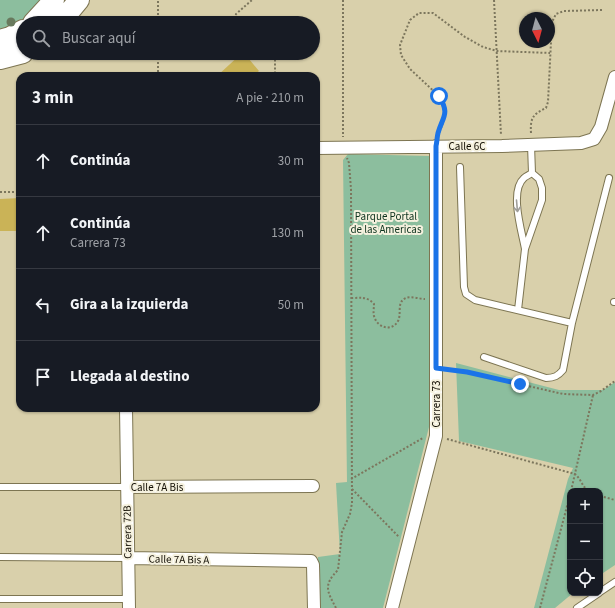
<!DOCTYPE html>
<html lang="es">
<head>
<meta charset="utf-8">
<style>
  :root { --surface:#171b24; --page:#20242c; --text:#f1f3f6; --muted:#9ea1a6; --line:#363941 }
  body { margin:0; font-family:"Source Sans 3",sans-serif; background:var(--page); color:var(--text) }
  .controls { position:absolute; right:12px; bottom:12px; display:grid; overflow:hidden; border-radius:8px; box-shadow:0 1px 3px #0004 }
  .controls button { width:36px; height:36px; display:grid; place-items:center; padding:0; border:0; border-bottom:1px solid var(--line); background:var(--surface); color:var(--text); font:20px sans-serif }
  .compass { position:absolute; left:519px; top:12px; width:36px; height:36px; border-radius:50%; background:var(--surface); box-shadow:0 1px 3px #0004; rotate:174deg }
  .stop { position:absolute; width:12px; height:12px; margin:-9px; border:3px solid #1a73e8; border-radius:50%; background:#fff }
  .stop.end { background:#1a73e8; border-color:#fff; box-shadow:0 1px 4px #0008 }
  .list { margin:0; padding:0; list-style:none }
  h2 { display:flex; justify-content:space-between; align-items:center; height:52px; margin:0; padding:0 16px; font-size:17px }
  h2 small { font-size:13px; font-weight:400; color:var(--muted) }
  .list li { display:grid; grid-template-columns:26px 1fr auto; gap:12px; align-items:center; box-sizing:border-box; height:72px; padding:0 16px; border-top:1px solid var(--line) }
  .list b { display:block; font-size:15px; white-space:nowrap }
  .list p { margin:0; font-size:13px; white-space:nowrap; color:var(--muted) }
  .list em { font-size:13px; font-style:normal; color:var(--muted) }
  .icon { flex:none; width:22px; height:22px; fill:none; stroke:currentColor; stroke-width:2; stroke-linecap:round; stroke-linejoin:round }
  .map { position:relative; flex:none; width:615px; height:608px; overflow:hidden }
  .search { position:absolute; background:var(--surface); box-shadow:0 1px 3px #0004; left:16px; top:16px; width:304px; height:44px; display:flex; align-items:center; gap:10px; box-sizing:border-box; padding:0 14px; border-radius:22px; color:var(--muted); font-size:15px }
  .panel { position:absolute; background:var(--surface); box-shadow:0 1px 3px #0004; left:16px; top:72px; width:304px; height:340px; border-radius:12px }
  .map>svg:first-child { display:block }
</style>
</head>
<body>
<div class="map">
<svg width="615" height="608" viewBox="0 0 615 608">
  <rect width="100%" height="100%" fill="#d9d0ab"/>
  <path fill="#8cbe9e" d="M0 0H45L21 23 0 33Z
    M348 154 429 156V427L383 608H317L318 557 340 554 336 483 347 482 343 160Z
    M456 363 559 390H603L615 382V565L600 575V491H570V593H573L555 608H534L568 479 573 468 459 441Z"/>
  <path fill="#cab357" d="M242 53H244L259 71 253 76H217Z
    M20 198V231H0V199Z"/>
  <g fill="none" stroke-linecap="round" stroke-linejoin="round">
    <g stroke="#7d7552" stroke-width="8">
      <path id="service" d="M460 167 464 287 466 294 475 300 572 323
        M525 249C522 232 509 191 524 178 526 176 529 175 532 173
        M614 302H615
        M518 310 525 249 542 200V188L539 179 532 173 531 145
        M484 357 546 378C554 378 558 376 563 370L572 323 609 178
        M0 487H126
        M0 557 128 558
        M600 592 615 582
        M0 599H129
        M577 608 599 593"/>
    </g>
    <g stroke="#7d7552" stroke-width="14">
      <path id="minor" d="M316 148 502 146 581 143 594 139 601 127 615 77
        M126 408 129 608
        M126 487 313 486
        M128 558 311 561 313 565 314 608
        M392 608 436 436V146"/>
    </g>
    <g stroke="#7d7552" stroke-width="22">
      <path id="trunk" d="M33 23 54 0
        M60 23 79 0
        M0 40 10 37 23 30
        M0 59 23 53"/>
    </g>
    <path stroke="#7c765d" stroke-width="2" stroke-dasharray="2 2" stroke-linecap="butt" d="M343 0V137
      M494 0 501 135
      M158 23V0
      M235 23 236 14 252 0
      M271 53 275 58V76
      M158 76V53
      M531 133C530 118 533 114 546 108L548 102 552 22 556 14 564 11 602 10
      M438 136 444 120 445 106 439 96 410 69 401 55 400 45 410 20 419 13H433L465 37 483 47 497 51 550 53
      M0 192H20
      M351 298C360 298 367 296 374 304 374 308 373 312 374 316 377 328 392 332 398 321 402 314 396 302 406 298 411 296 420 299 425 299
      M447 369 467 372 563 394 593 395 601 391 615 381
      M447 439 575 474C581 479 582 486 588 491
      M351 479 423 438
      M352 489 399 537
      M571 491 593 395
      M600 496 615 500
      M336 608C327 591 323 585 338 570L342 532 350 514 352 503 351 189 349 163 347 158
      M540 608 570 495"/>
    <use href="#service" stroke="#fff" stroke-width="6"/>
    <use href="#minor" stroke="#fff" stroke-width="12"/>
    <use href="#trunk" stroke="#fff" stroke-width="20"/>
  </g>
  <circle fill="#68795d" cx="11" cy="22" r="4.5"/>
  <defs><path id="oneway-shaft" d="M-6 0H5M1.5-3L5.5 0L1.5 3" fill="none" stroke-width="1.6" stroke-linecap="round" stroke-linejoin="round"/></defs>
  <use stroke="#9f9e9a" href="#oneway-shaft" transform="translate(517 206) rotate(85)"/>
  <g fill="none" stroke-linecap="round" stroke-linejoin="round">
    <path stroke="#1a73e8" stroke-width="5" d="M439 96C450 114 443 116 438 133 437 137 437 142 436 146V368L467 372 520 384"/>
  </g>
  <g text-anchor="middle" stroke-width="4" stroke-linejoin="round" paint-order="stroke">
    <g font-size="11" fill="#100c02" stroke="#f5f1de">
      <text x="467" y="150">Calle 6C</text>
      <text transform="translate(436 404) rotate(-90)" y="4">Carrera 73</text>
      <text x="157" y="491">Calle 7A Bis</text>
      <text transform="translate(127 532) rotate(-91)" y="4">Carrera 72B</text>
      <text transform="translate(179 559) rotate(1)" y="4">Calle 7A Bis A</text>
    </g>
    <g font-size="11" fill="#0c321d" stroke="#f5f1de">
      <text x="386" y="220">Parque Portal<tspan x="386" dy="13">de las Americas</tspan></text>
    </g>
  </g>
</svg>
<div class="controls">
<button>+</button>
<button>−</button>
<button><svg class="icon" aria-label="locate" viewBox="0 0 24 24"><circle cx="12" cy="12" r="6"/><path d="M12 2v4M12 18v4M2 12h4M18 12h4"/></svg></button>
</div>
<svg class="compass" viewBox="-18 -18 36 36"><path d="M0-13l5 13h-10z" fill="#e53935"/><path d="M0 13l5-13h-10z" fill="#9ea1a6"/></svg>
<div class="stop" style="left:439px;top:96px"></div>
<div class="stop end" style="left:520px;top:384px"></div>
<div class="search"><svg class="icon" aria-label="search" viewBox="0 0 24 24"><circle cx="10" cy="10" r="6"/><path d="M15 15l6 6"/></svg>Buscar aquí</div>
<section class="panel">
<h2>3 min<small>A pie · 210 m</small></h2>
<ul class="list">
<li><svg class="icon" aria-label="ahead" viewBox="0 0 24 24"><path d="M12 20V5M6 11l6-6 6 6"/></svg><div><b>Continúa</b></div><em>30 m</em></li>
<li><svg class="icon" aria-label="ahead" viewBox="0 0 24 24"><path d="M12 20V5M6 11l6-6 6 6"/></svg><div><b>Continúa</b><p>Carrera 73</p></div><em>130 m</em></li>
<li><svg class="icon" aria-label="left" viewBox="0 0 24 24"><path d="M17 20v-9H6M10 6l-5 5 5 5"/></svg><div><b>Gira a la izquierda</b></div><em>50 m</em></li>
<li><svg class="icon" aria-label="arrive" viewBox="0 0 24 24"><path d="M6 21V4h12l-3 4 3 4H6"/></svg><div><b>Llegada al destino</b></div></li>
</ul>
</section>
</div>
</body>
</html>
